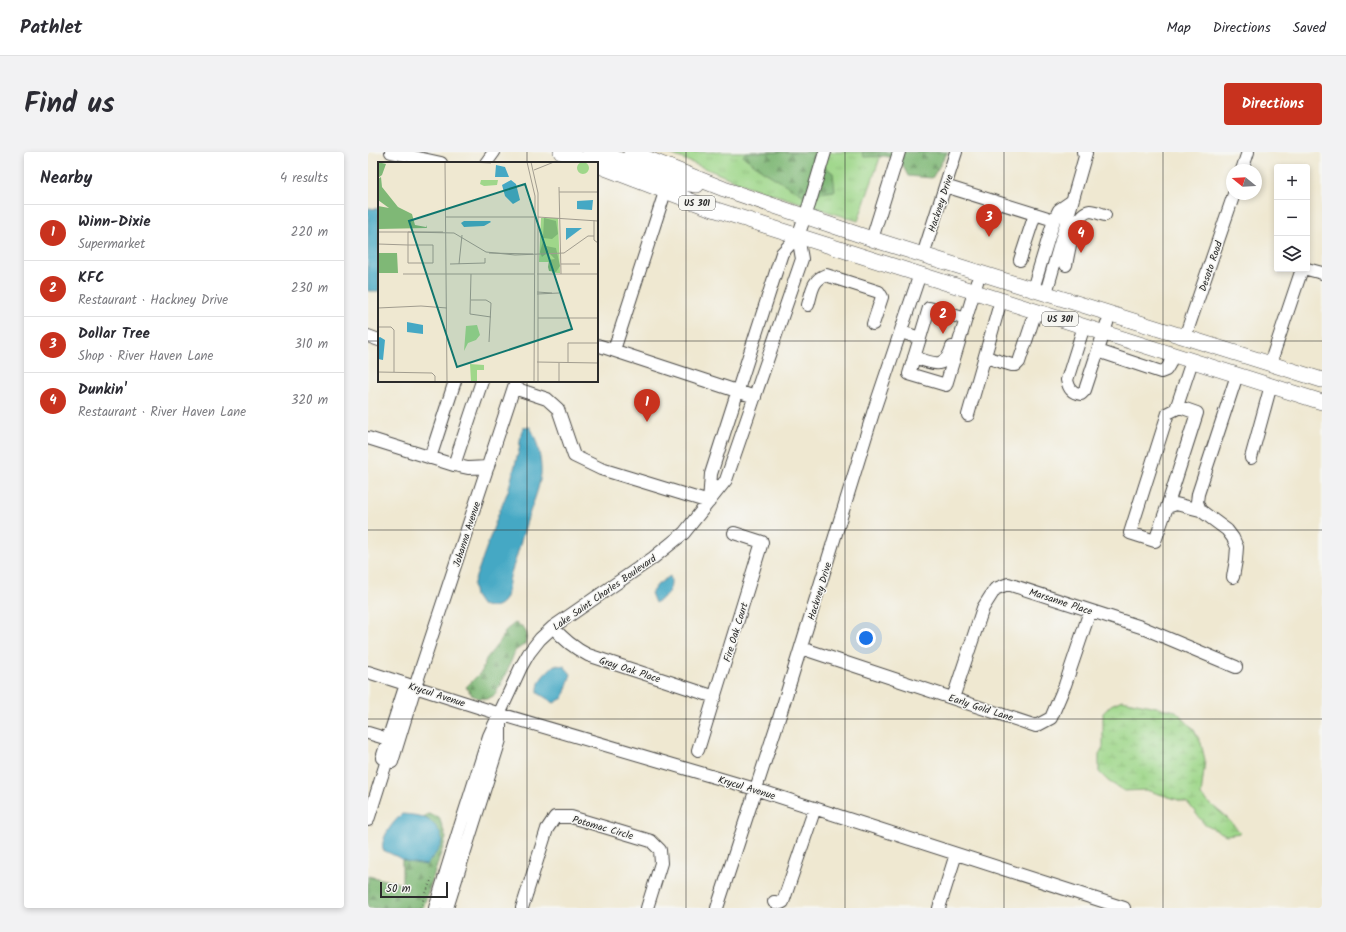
<!DOCTYPE html>
<html lang="en">
<head>
<meta charset="utf-8">
<style>
  :root { --surface:#fff; --page:#f2f2f3; --text:#2b2b33; --muted:#7c7c81; --line:#e1e1e2; --accent:#c8321e }
  body { margin:0; font-family:Kalam,sans-serif; background:var(--page); color:var(--text) }
  .controls { position:absolute; right:12px; top:12px; display:grid; overflow:hidden; border-radius:4px; box-shadow:0 2px 6px #0003 }
  .controls button { width:36px; height:36px; display:grid; place-items:center; padding:0; border:0; border-bottom:1px solid var(--line); background:var(--surface); color:var(--text); font:20px sans-serif }
  .compass { position:absolute; left:858px; top:12px; width:36px; height:36px; border-radius:50%; background:var(--surface); box-shadow:0 2px 6px #0003; rotate:288deg }
  .scale { position:absolute; left:12px; bottom:10px; width:68px; box-sizing:border-box; padding-left:4px; border:2px solid #2b2b2b; border-top:0; font-size:11px; line-height:14px; white-space:nowrap; color:#2b2b2b; -webkit-text-stroke:3px #f6f6f2; paint-order:stroke }
  .you { position:absolute; left:498px; top:486px; width:14px; height:14px; margin:-10px; border:3px solid #fff; border-radius:50%; background:#1a73e8; box-shadow:0 0 0 6px #1a73e833 }
  .badge { display:grid; place-items:center; width:26px; height:26px; border-radius:50%; background:var(--accent); color:#fff; font-size:13px; font-weight:700 }
  .pin { position:absolute; translate:-50% -33px; filter:drop-shadow(0 1px 2px #0008) }
  .pin::after { content:''; position:absolute; top:21px; width:14px; height:12px; background:inherit; clip-path:polygon(0 0,100% 0,50% 100%) }
  .list { margin:0; padding:0; list-style:none }
  h2 { display:flex; justify-content:space-between; align-items:center; height:52px; margin:0; padding:0 16px; font-size:17px }
  h2 small { font-size:13px; font-weight:400; color:var(--muted) }
  .list li { display:grid; grid-template-columns:26px 1fr auto; gap:12px; align-items:center; box-sizing:border-box; height:56px; padding:0 16px; border-top:1px solid var(--line) }
  .list b { display:block; font-size:15px; white-space:nowrap }
  .list p { margin:0; font-size:13px; white-space:nowrap; color:var(--muted) }
  .list em { font-size:13px; font-style:normal; color:var(--muted) }
  .icon { flex:none; width:22px; height:22px; fill:none; stroke:currentColor; stroke-width:2; stroke-linecap:round; stroke-linejoin:round }
  .map { position:relative; flex:none; width:954px; height:756px; overflow:hidden; border-radius:4px }
  header { display:flex; align-items:center; gap:24px; box-sizing:border-box; height:56px; padding:0 20px; background:var(--surface); border-bottom:1px solid var(--line) }
  header strong { font-size:19px }
  nav { display:flex; gap:22px; margin-inline-start:auto; font-size:14px }
  .intro { display:flex; align-items:center; justify-content:space-between; box-sizing:border-box; height:96px; padding:0 24px }
  h1 { margin:0; font-size:28px }
  .button { padding:10px 18px; border-radius:4px; background:var(--accent); color:#fff; font-size:14px; font-weight:700 }
  main { display:flex; gap:24px; padding:0 24px }
  aside { flex:1; background:var(--surface); border-radius:4px; box-shadow:0 2px 6px #0003 }
  .map>svg:first-child { display:block }
</style>
</head>
<body>
<header>
<strong>Pathlet</strong>
<nav><a>Map</a><a>Directions</a><a>Saved</a></nav>
</header>
<div class="intro"><h1>Find us</h1><a class="button">Directions</a></div>
<main>
<aside>
<h2>Nearby<small>4 results</small></h2>
<ul class="list">
<li><span class="badge">1</span><div><b>Winn-Dixie</b><p>Supermarket</p></div><em>220 m</em></li>
<li><span class="badge">2</span><div><b>KFC</b><p>Restaurant · Hackney Drive</p></div><em>230 m</em></li>
<li><span class="badge">3</span><div><b>Dollar Tree</b><p>Shop · River Haven Lane</p></div><em>310 m</em></li>
<li><span class="badge">4</span><div><b>Dunkin'</b><p>Restaurant · River Haven Lane</p></div><em>320 m</em></li>
</ul>
</aside>
<div class="map">
<svg width="954" height="756" viewBox="0 0 954 756">
  <defs>
    <pattern id="grass-tufts" width="24" height="20" patternUnits="userSpaceOnUse"><rect width="24" height="20" fill="#9fd78a"/><path d="M3 7l-1-3M5 7V3M7 7l1-3M15 17l-1-3M17 17v-4M19 17l1-3" fill="none" stroke="#89b977"/></pattern>
    <pattern id="forest-firs" width="22" height="20" patternUnits="userSpaceOnUse"><rect width="22" height="20" fill="#7fb876"/><path d="M5 1l3.5 6h-7zM16 11l3.5 6h-7z" fill="#689661"/></pattern>
    <pattern id="wetland-marsh" width="20" height="14" patternUnits="userSpaceOnUse"><rect width="20" height="14" fill="#9fd78a"/><path d="M1 5h8M5 5V1M11 12h8M15 12V8" fill="none" stroke="#89b977"/></pattern>
  </defs>
  <rect width="100%" height="100%" fill="#f6f6f2"/>
  <filter id="ink" filterUnits="userSpaceOnUse"><feTurbulence type="fractalNoise" baseFrequency=".025" numOctaves="2"/><feDisplacementMap in="SourceGraphic" scale="8" xChannelSelector="R" yChannelSelector="G"/><feConvolveMatrix kernelMatrix="1 2 1 2 8 2 1 2 1" color-interpolation-filters="sRGB"/></filter>
  <filter id="wash" filterUnits="userSpaceOnUse"><feTurbulence type="fractalNoise" baseFrequency=".012" numOctaves="4" result="noise"/><feDisplacementMap in="SourceGraphic" scale="16" xChannelSelector="R" yChannelSelector="G"/><feGaussianBlur stdDeviation="0.9" result="paint"/><feColorMatrix in="noise" values="0 0 0 0 0 0 0 0 0 0 0 0 0 0 0 0 0 1.4 0 .05"/><feComposite in="paint" operator="in"/></filter>
  <g filter="url(#wash)">
    <rect width="100%" height="100%" fill="#efe8d1"/>
    <path fill="url(#grass-tufts)" stroke="#65815a" d="M298 0H514L490 69 382 35Z"/>
    <path fill="url(#forest-firs)" stroke="#557250" d="M378 0H450L449 9 465 21 467 39 435 43 395 19 375 4Z
      M494 0H580L564 26 540 24 532 8 517 4 496 5Z
      M147 471 155 475 159 482 157 492 147 499 140 517 127 543 119 547 110 546 104 543 98 535 114 519 118 507 133 488 138 478Z
      M60 662 71 665 78 686 55 756H0V724L34 732V707L40 710 60 667 54 665Z"/>
    <path fill="url(#wetland-marsh)" stroke="#65815a" d="M754 548 808 559 826 578 833 591 837 608 833 644 858 665 873 681 858 683 837 673 820 651 778 638 756 639 740 629 731 620V602L735 595V561L743 553Z"/>
    <path fill="#45a8c4" stroke="#386a78" d="M0 56 11 57V139H0Z
      M162 275C169 286 174 309 173 322 171 339 163 355 158 372 153 388 149 405 143 421 140 430 141 443 135 450 128 457 121 455 113 453L107 444 105 433 130 363 140 339 151 298 153 281 155 276Z
      M302 424C306 437 298 445 287 451L283 441 290 432Z
      M186 513 196 514 203 522 195 546 186 551 170 541C169 527 177 522 186 513Z
      M34 662C48 663 62 664 70 678 73 682 75 687 73 693 70 700 63 707 58 713L40 710 15 698C12 686 25 670 34 662Z"/>
  </g>
  <g filter="url(#ink)">
    <g fill="none" stroke-linecap="round" stroke-linejoin="round">
      <g stroke="#484744" stroke-width="14">
        <path id="minor" d="M23 0 73 11
          M118 11 126 0
          M874 18 880 0
          M577 34 686 68
          M504 87 531 0
          M555 103 588 0
          M652 108 667 62
          M698 113C701 100 705 61 722 59 726 59 733 62 737 63
          M939 117 954 121
          M665 137 686 68 691 58 704 49
          M678 141 718 1 715 0
          M440 153C444 140 444 128 458 123L511 140 514 145 505 172
          M716 174 699 228C701 237 704 241 713 242L717 238 739 171
          M533 180 552 186 541 222 578 233 609 130
          M0 184 11 188
          M817 185 866 42
          M552 186 561 156 598 167
          M229 193 387 245
          M246 198 297 40
          M730 199 793 220 798 218 801 213 805 202
          M546 205C563 211 577 219 584 195
          M617 205 644 213H648L651 210 668 159
          M824 209 808 257 800 261 762 381 787 389 799 355 808 352 832 358
          M902 212 934 117
          M146 236 179 247 190 257 206 304 233 317 341 350
          M600 263 633 148
          M0 286 86 313 100 316 120 315
          M62 306 87 229
          M883 306 903 233
          M86 313 114 229
          M341 350 343 322 414 101 430 84 441 53 457 0
          M799 355 829 261 809 254
          M865 425 868 408 869 395 865 386 859 378 832 358 829 350 830 342 869 223
          M185 475C195 487 206 496 220 503L347 545
          M433 496 668 574 683 566 697 533 722 459
          M0 520 132 562 387 637 756 756
          M38 532 14 606 24 610 47 535 148 229
          M585 546 615 456 627 437 640 432 773 475 868 515
          M0 581 20 587
          M330 598 394 390 366 381
          M0 668 19 608
          M406 750 413 751 415 750 447 656
          M67 756 90 681 121 584 153 515 161 501 172 487 185 475 285 406 316 381 358 328 434 107 430 84
          M79 756 132 588V567
          M154 756 179 677 187 665H203L283 689 292 698 293 711 279 756
          M349 756 412 563 505 261 552 122
          M571 756 588 702"/>
      </g>
      <g stroke="#484744" stroke-width="16">
        <path id="major" d="M193 0 224 11
          M263 0 356 37 504 87 954 228
          M218 9 221 3 228 1 237 2 308 30 329 33
          M229 13 339 55 954 250"/>
      </g>
      <path stroke="#484744" stroke-width="1.5" stroke-dasharray="1 3" stroke-linecap="butt" d="M52 756 64 726"/>
      <use href="#minor" stroke="#fff" stroke-width="12"/>
      <use href="#major" stroke="#fff" stroke-width="15"/>
    </g>
  </g>
  <path fill="none" stroke="#2b2b2b" stroke-width="1" stroke-opacity="0.55" d="M159 0V11M318 0V756M477 0V756M636 0V756M795 0V756M0 189H11M229 189H954M159 229V756M0 378H954M0 567H954"/>
  <g text-anchor="middle" stroke-width="3" stroke-linejoin="round" paint-order="stroke">
    <g fill="#f6f6f2" stroke="#686867" stroke-width="1">
      <rect x="311" y="44" width="36" height="14" rx="3"/>
      <rect x="674" y="160" width="36" height="14" rx="3"/>
    </g>
    <g font-size="9" font-weight="bold" fill="#2b2b2b">
      <text x="329" y="54">US 301</text>
      <text x="692" y="170">US 301</text>
    </g>
    <g font-size="10" fill="#2b2b2b" stroke="#f6f6f2">
      <text transform="translate(572 51) rotate(-72)" y="4">Hackney Drive</text>
      <text transform="translate(842 114) rotate(-71)" y="4">Desoto Road</text>
      <text transform="translate(98 382) rotate(-72)" y="4">Johanna Avenue</text>
      <text transform="translate(451 439) rotate(-73)" y="4">Hackney Drive</text>
      <text transform="translate(236 440) rotate(-35)" y="4">Lake Saint Charles Boulevard</text>
      <text transform="translate(693 449) rotate(18)" y="4">Marsanne Place</text>
      <text transform="translate(367 480) rotate(-73)" y="4">Fire Oak Court</text>
      <text transform="translate(262 517) rotate(18)" y="4">Gray Oak Place</text>
      <text transform="translate(69 542) rotate(18)" y="4">Krycul Avenue</text>
      <text transform="translate(613 555) rotate(18)" y="4">Early Gold Lane</text>
      <text transform="translate(379 635) rotate(17)" y="4">Krycul Avenue</text>
      <text transform="translate(235 675) rotate(16)" y="4">Potomac Circle</text>
    </g>
  </g>
  <g transform="translate(10 10)">
    <rect width="220" height="220" fill="#efe8d1"/>
    <path d="M163 56H180L182 111H174V100H161Z" fill="#9fd78a"/>
    <path d="M0 0 8 2 4 13 0 16ZM3 15 4 25 20 45 34 52 37 63 48 65V63L49 66 0 67V44L11 46 0 38V17ZM166 56 178 59 180 72 174 77 165 76ZM165 79 168 84 178 86 182 104 178 110 171 109 170 105 171 98 177 97 170 90 164 95 162 90ZM0 91H19L20 111H0Z" fill="#7fb876"/>
    <path d="M199 6a6 6 0 1 1 12 0a6 6 0 1 1-12 0ZM103 18H120L119 23 106 24 102 22ZM99 163 102 173 98 178 90 181 86 189 88 164ZM92 202 106 203V208H99V220H93Z" fill="#9fd78a"/>
    <path d="M118 3 127 5 131 15H117ZM133 18 138 22 142 38 135 42 127 34 124 23ZM215 38 214 48 199 47V39ZM86 59H112L113 60 106 64 86 65 83 61ZM188 66H204L188 78ZM29 160 45 163V172L29 170ZM2 175 7 178 5 198 0 197V176Z" fill="#45a8c4"/>
    <path fill="none" stroke="#a19c8f" stroke-width="1" d="M67 0 69 220M90 0 113 1M149 0 157 34 156 220M153 0 160 31V220M156 8 176 0M181 25 183 112M181 30H220M68 55H156M160 55 220 59M216 58V78L220 81M0 70H65M30 70 76 71 108 90 137 93 186 91 210 74H216M0 82 30 83V70M30 83H55V101H30ZM111 91 155 92M72 102 107 101V96M81 102 84 73M183 102H202M25 112H156M93 112 92 152 113 155M159 112H220M159 130 174 131M159 132 181 131M93 138H108L113 141 111 180M0 146 43 144 69 146M160 156H220M0 165H13L16 168V210M159 200 220 201M190 201V181H220M0 210 54 211 57 214V220M181 220V201"/>
    <path fill="#0f766e" fill-opacity="0.15" stroke="#0f766e" stroke-width="2" d="M147 22 194 167 79 205 31 59Z"/>
    <rect width="220" height="220" fill="none" stroke="#2b2b2b" stroke-width="2"/>
  </g>
</svg>
<div class="controls">
<button>+</button>
<button>−</button>
<button><svg class="icon" aria-label="layers" viewBox="0 0 24 24"><path d="M12 4l9 5-9 5-9-5zM3 14l9 5 9-5"/></svg></button>
</div>
<svg class="compass" viewBox="-18 -18 36 36"><path d="M0-13l5 13h-10z" fill="#e53935"/><path d="M0 13l5-13h-10z" fill="#7c7c81"/></svg>
<div class="scale">50 m</div>
<div class="you"></div>
<div class="pin badge" style="left:279px;top:270px">1</div>
<div class="pin badge" style="left:575px;top:182px">2</div>
<div class="pin badge" style="left:621px;top:85px">3</div>
<div class="pin badge" style="left:713px;top:101px">4</div>
</div>
</main>
</body>
</html>
